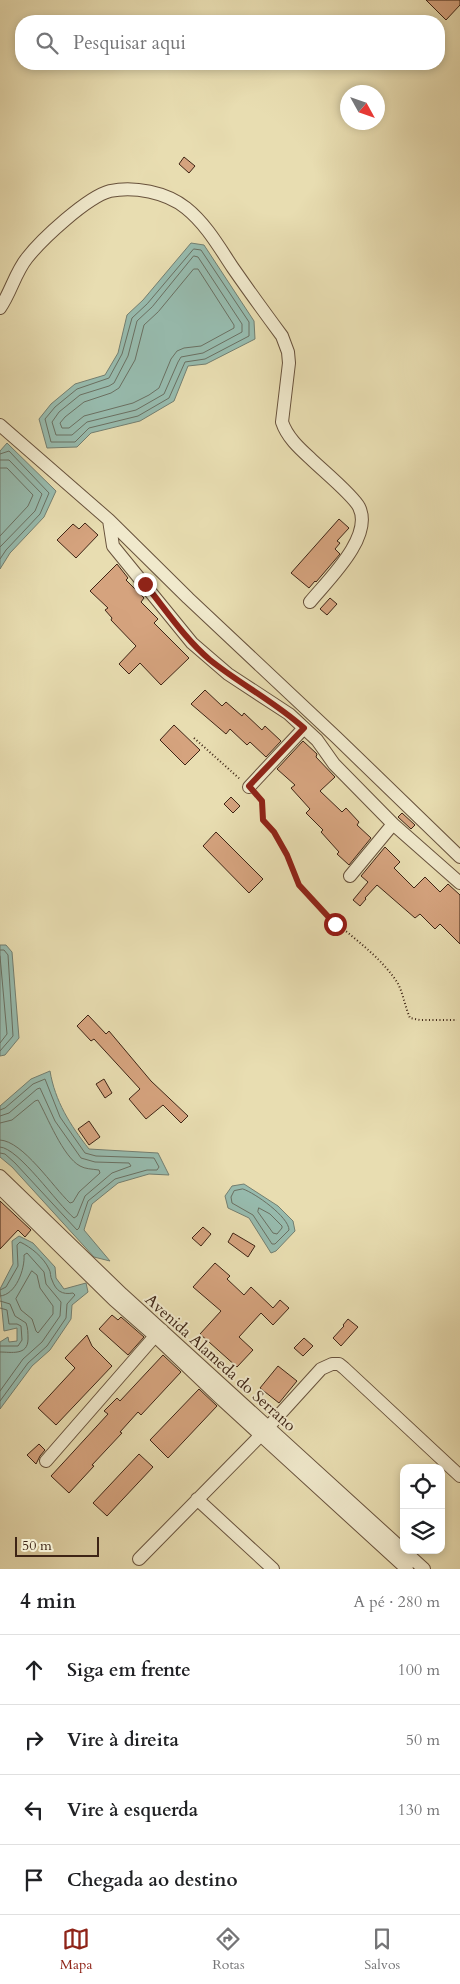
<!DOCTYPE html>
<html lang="pt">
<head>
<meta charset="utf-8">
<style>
  :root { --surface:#fff; --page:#f6f6f6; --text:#202124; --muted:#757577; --line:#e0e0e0; --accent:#8f2418 }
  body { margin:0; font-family:Cardo,serif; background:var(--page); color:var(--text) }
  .controls { position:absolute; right:15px; bottom:15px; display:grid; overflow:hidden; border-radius:10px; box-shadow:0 2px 8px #0003 }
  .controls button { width:45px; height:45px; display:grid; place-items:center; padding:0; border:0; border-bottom:1px solid var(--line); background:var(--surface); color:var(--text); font:25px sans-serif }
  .compass { position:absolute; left:340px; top:85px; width:45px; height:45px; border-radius:50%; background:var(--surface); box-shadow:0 2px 8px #0003; rotate:130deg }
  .scale { position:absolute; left:15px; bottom:12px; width:84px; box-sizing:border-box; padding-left:5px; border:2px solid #3e2415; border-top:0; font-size:14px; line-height:18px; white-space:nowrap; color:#3e2415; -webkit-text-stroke:4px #f0e9cc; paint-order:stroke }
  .stop { position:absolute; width:15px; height:15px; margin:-11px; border:4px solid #8f2418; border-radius:50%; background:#fff }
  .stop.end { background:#8f2418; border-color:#fff; box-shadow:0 1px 5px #0008 }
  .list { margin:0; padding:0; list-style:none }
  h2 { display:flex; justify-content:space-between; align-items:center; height:65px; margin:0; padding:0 20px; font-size:21px }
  h2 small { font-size:16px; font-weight:400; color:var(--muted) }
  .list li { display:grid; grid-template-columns:32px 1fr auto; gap:15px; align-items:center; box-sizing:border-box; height:70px; padding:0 20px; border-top:1px solid var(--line) }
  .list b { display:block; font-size:19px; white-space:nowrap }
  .list em { font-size:16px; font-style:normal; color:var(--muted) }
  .icon { flex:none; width:28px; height:28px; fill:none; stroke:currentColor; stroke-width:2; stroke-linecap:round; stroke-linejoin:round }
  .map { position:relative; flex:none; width:460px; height:1569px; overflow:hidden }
  .search { position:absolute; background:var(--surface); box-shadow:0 2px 8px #0003; left:15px; right:15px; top:15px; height:55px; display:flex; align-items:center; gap:12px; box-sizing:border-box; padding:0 18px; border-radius:20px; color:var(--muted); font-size:19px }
  .sheet { height:345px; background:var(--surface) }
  nav { display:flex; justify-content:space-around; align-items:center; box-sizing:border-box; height:70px; border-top:1px solid var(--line); background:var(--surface); font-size:14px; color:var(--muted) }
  nav a { display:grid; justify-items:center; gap:2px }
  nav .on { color:var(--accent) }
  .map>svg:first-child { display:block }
</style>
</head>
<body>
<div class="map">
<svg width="460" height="1569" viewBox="0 0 460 1569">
  <rect width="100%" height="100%" fill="#e8ddb1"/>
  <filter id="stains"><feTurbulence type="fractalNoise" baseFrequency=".004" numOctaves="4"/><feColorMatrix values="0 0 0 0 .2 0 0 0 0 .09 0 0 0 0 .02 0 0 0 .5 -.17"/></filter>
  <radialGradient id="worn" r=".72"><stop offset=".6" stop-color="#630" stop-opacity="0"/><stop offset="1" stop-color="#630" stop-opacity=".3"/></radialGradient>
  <path fill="#97bbae" stroke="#737f71" d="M191 243 204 245 254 321 255 339 206 364 188 366 174 401 140 421 91 433 77 447 47 448 39 419 51 404 75 384 105 375 118 353 127 315 143 300Z
    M7 443 56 491 44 517 10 553 0 569V451Z
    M0 945H6L12 952 19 1038 5 1055 0 1056Z
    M50 1071C55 1101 70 1125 89 1149L158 1153 169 1175 149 1174 118 1183 92 1204 84 1230 110 1261 94 1257 12 1167 0 1157V1106L31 1079Z
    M244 1184 278 1206 293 1221 295 1231 276 1251 271 1253 249 1218 228 1208 225 1196 232 1186Z
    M19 1236 33 1243 55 1267 56 1278 64 1289 86 1283 88 1292 72 1305 71 1319 50 1350 32 1366 0 1409V1342L8 1337 9 1342 17 1341V1328L4 1331 0 1289 13 1264 12 1241Z"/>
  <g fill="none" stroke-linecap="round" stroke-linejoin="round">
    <path stroke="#6a7062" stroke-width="1" d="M194 249 201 250 249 322V336L205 359 185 362 169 398 138 416 89 428 75 442H51L45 419 55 407 77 389 109 378 122 354 132 318 147 304Z
      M194 256 198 257 242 324V332L203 353 181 357 178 362 164 394 136 410 87 422 72 435H56L52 422 59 412 80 395 109 386 114 383 128 356 137 321 152 307Z
      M194 269H198L234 325V328L201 346 184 348 177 351 171 359 159 388 149 395 133 403 84 416 69 428H62L60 423 65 417 84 402 111 393 119 388 135 360 144 325 158 312Z
      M0 454 9 451 49 493 40 514 6 550 0 559
      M0 460H9L42 494 35 511 0 547
      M0 468H7L33 495 28 506 0 536
      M0 950H4L8 955 13 1036 0 1051
      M0 956 7 1034 0 1043
      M0 1110 5 1108 33 1084 45 1079 60 1117 85 1153 96 1156 154 1158 159 1167 157 1170H147L115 1179 88 1201 79 1228 77 1230 15 1163 5 1154 0 1153
      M0 1116 9 1113 37 1089 40 1088 55 1121 81 1158 95 1162 129 1163 131 1166 112 1173 85 1196 77 1216 74 1218C57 1204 19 1148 0 1147
      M0 1123 12 1120 35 1101 38 1100C47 1116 63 1157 80 1166 85 1169 92 1169 99 1170L100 1173 79 1192 73 1202 70 1203C53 1187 23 1141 0 1140
      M243 1189C255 1193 289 1217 289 1230L275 1244H272L253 1215 232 1203 231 1197 234 1191Z
      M259 1208 270 1214 282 1226V1228L277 1234 273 1233 258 1212Z
      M32 1271 37 1275 40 1288 53 1306V1314L38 1333 36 1331 32 1319 21 1310 16 1299Z
      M0 1290 6 1287 18 1266 17 1245 20 1242C31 1247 44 1258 49 1269 51 1272 50 1277 52 1280 56 1291 62 1295 73 1293L75 1295 67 1304 66 1318 47 1346 28 1363 0 1401
      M0 1296C16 1295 25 1269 24 1255L27 1253 44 1272 46 1284 61 1302 60 1316 42 1342 23 1359 0 1391
      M0 1301 10 1304 15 1316 26 1323C28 1328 28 1333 28 1339 28 1356 11 1352 0 1352
      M0 1308 7 1310 9 1324H17L21 1326 22 1340 18 1346H0"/>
  </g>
  <path fill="#d5a37e" stroke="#3e2415" d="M426 0H460V5L446 20Z
    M184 157 195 166 189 173 179 164Z
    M339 519 349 528 337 541 340 543 335 549 340 554 316 582 315 581 309 588 291 573Z
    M85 523 98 535 76 558 57 540 73 524 79 529Z
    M117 564 128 578 126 580 144 598 141 602 158 619 154 623 189 658 161 685 140 663 129 674 119 664 136 646 111 620 112 618 105 610 108 608 90 591Z
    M330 598 337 604 327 615 320 609Z
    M205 690 222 706 226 702 242 716 244 713 262 730 265 726 281 741 266 757 250 742 247 745 230 729 226 734 191 704Z
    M174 725 200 750 185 765 160 740Z
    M303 741 317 754 316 757 335 777 320 791 342 812 346 808 359 822 357 825 371 838 349 865 337 854 339 852 321 832 323 830 306 813 310 809 291 788 295 785 277 769Z
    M231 797 240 806 233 813 224 804Z
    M402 813 415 825 411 829 398 817Z
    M216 832 263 879 249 893 203 846Z
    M385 847 400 862 394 868 414 888 425 877 440 892 448 884 460 895V944L440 924 435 929 420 914 415 918 377 885 365 898 366 899 360 906 353 900 368 882 361 876Z
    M88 1015 106 1034 109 1031 151 1081 188 1116 181 1123 163 1105 146 1119 129 1099 140 1089 94 1039 91 1041 77 1026Z
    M104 1079 112 1093 105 1098 96 1084Z
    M89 1121 100 1137 89 1145 78 1129Z
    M0 1201 31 1230 25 1237 18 1230 0 1249Z
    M203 1227 211 1234 201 1246 192 1238Z
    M233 1233 255 1246 248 1257 228 1242Z
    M215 1263 230 1276 227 1279 244 1295 251 1287 273 1308 280 1300 289 1308 273 1325 261 1313 239 1337 253 1350 237 1367 200 1334 221 1311 193 1287Z
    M112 1315 118 1320 121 1317 144 1337 128 1355 99 1329Z
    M348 1319 358 1327 341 1346 333 1338 344 1326 343 1325Z
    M87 1335 92 1346 112 1366 56 1425 38 1408 75 1368 65 1358Z
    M304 1338 313 1346 303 1356 294 1348Z
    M163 1355 181 1372 141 1415 138 1412 120 1432 122 1433 92 1465 94 1466 69 1493 51 1476 108 1414 104 1411 117 1398 120 1401Z
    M278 1366 297 1381 279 1403 260 1388Z
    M199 1389 217 1406 168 1458 150 1440Z
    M39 1444 45 1450 40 1456 36 1464 27 1455Z
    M139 1454 153 1467 107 1516 93 1503Z"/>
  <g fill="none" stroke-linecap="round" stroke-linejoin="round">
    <g stroke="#68523c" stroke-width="14">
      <path id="minor" d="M0 308C11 292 15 273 27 258 42 239 87 197 110 191 134 186 166 192 186 208 206 224 219 247 233 268 249 291 265 313 282 336L288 352 289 363 282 422C287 437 299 448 310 458 321 469 353 495 359 507 374 537 327 581 310 602
        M0 425 109 520 188 598 336 737 460 857
        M109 520 113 546 192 643 228 674 289 714 317 740 334 764 393 824 460 883
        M249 787 304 728
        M350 876 393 824
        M0 1176 122 1294 424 1569
        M0 1188 114 1300 155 1336 220 1398 407 1569
        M46 1461 155 1336 162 1330
        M197 1499 273 1569
        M139 1559 261 1435 321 1369 332 1364H339L344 1368 460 1476"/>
    </g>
    <path stroke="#3e2415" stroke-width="2" stroke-dasharray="1 2.5" stroke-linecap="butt" d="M194 738 241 780
      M256 795C265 805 259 810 263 820 265 825 272 829 276 834 285 850 291 872 300 886 327 924 371 943 397 982 403 992 405 1007 410 1018L420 1020H457"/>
    <use href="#minor" stroke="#f0e9cc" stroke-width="12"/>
  </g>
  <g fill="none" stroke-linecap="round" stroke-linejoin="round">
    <path stroke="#8f2418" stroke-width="6" d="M145 584C166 610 185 639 210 660 240 684 275 702 304 728L249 786 262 801 263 820 274 832 287 855 299 885 335 924"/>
  </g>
  <g text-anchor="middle" stroke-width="4" stroke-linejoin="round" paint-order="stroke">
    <g font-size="16" fill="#3e2415" stroke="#f0e9cc">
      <text transform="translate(221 1362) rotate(42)" y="6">Avenida Alameda do Serrano</text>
    </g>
  </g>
  <rect width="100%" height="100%" filter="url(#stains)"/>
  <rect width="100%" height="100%" fill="url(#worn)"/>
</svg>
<div class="controls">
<button><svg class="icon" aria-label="locate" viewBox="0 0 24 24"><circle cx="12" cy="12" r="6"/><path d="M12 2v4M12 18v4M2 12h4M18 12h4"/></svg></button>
<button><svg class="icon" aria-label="layers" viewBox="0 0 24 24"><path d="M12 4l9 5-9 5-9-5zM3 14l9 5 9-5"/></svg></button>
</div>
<svg class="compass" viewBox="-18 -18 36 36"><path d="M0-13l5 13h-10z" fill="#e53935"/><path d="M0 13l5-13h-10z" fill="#757577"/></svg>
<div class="scale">50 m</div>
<div class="stop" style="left:335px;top:924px"></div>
<div class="stop end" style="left:145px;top:584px"></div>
<div class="search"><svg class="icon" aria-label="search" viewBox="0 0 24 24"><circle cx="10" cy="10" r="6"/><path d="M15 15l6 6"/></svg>Pesquisar aqui</div>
</div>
<section class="sheet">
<h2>4 min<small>A pé · 280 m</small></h2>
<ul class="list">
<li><svg class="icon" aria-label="ahead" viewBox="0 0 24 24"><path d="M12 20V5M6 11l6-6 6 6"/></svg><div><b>Siga em frente</b></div><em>100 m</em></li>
<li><svg class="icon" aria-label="right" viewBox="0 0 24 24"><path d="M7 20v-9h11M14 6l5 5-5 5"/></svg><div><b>Vire à direita</b></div><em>50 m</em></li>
<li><svg class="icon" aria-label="left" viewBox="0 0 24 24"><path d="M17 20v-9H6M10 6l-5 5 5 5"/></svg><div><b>Vire à esquerda</b></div><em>130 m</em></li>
<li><svg class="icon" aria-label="arrive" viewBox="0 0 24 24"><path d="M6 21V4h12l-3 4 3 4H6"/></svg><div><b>Chegada ao destino</b></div></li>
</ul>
</section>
<nav>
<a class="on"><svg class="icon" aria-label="map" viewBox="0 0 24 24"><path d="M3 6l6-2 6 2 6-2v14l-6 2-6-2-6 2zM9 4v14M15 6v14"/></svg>Mapa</a>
<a><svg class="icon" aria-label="directions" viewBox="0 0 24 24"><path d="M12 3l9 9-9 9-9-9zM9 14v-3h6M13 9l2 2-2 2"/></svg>Rotas</a>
<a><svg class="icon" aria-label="saved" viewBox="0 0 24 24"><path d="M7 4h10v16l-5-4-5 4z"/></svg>Salvos</a>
</nav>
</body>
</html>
